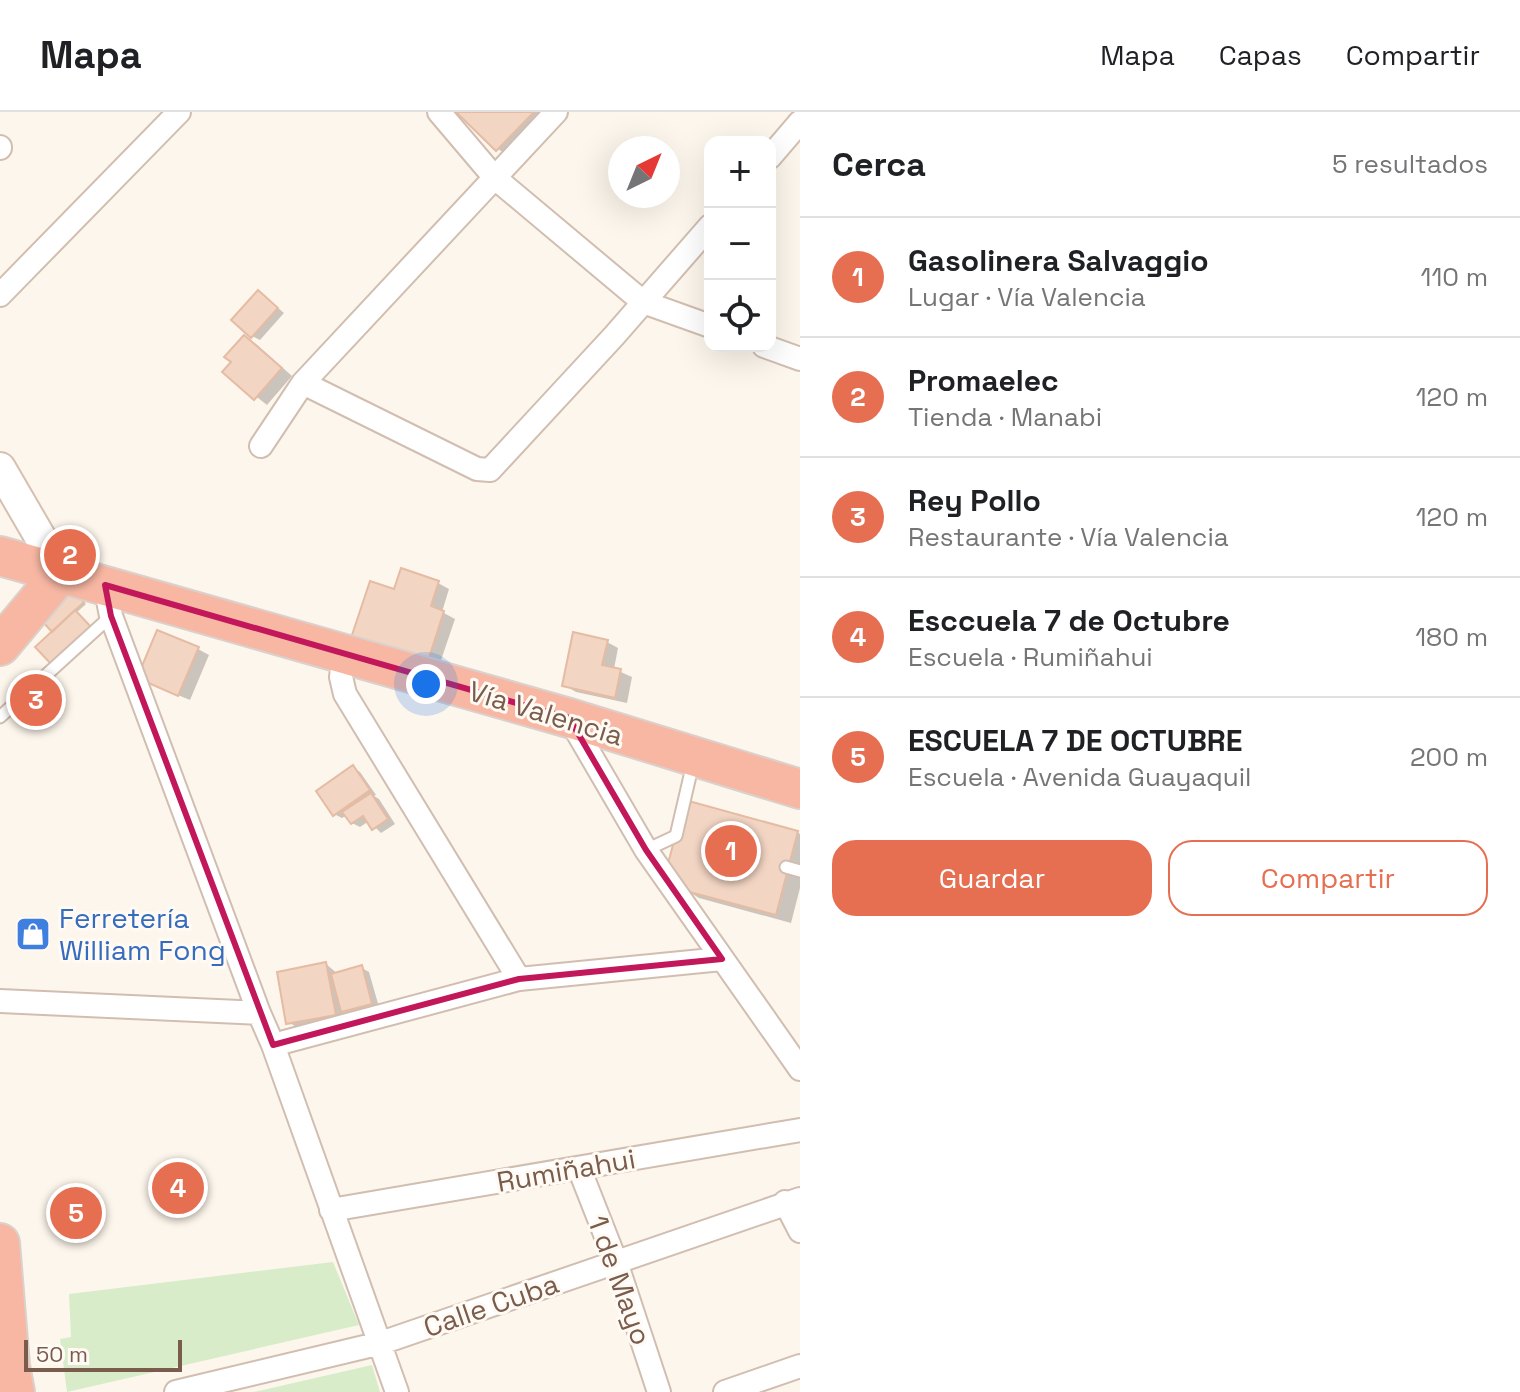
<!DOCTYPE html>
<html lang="es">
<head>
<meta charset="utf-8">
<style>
  :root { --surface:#fff; --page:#f2f2f2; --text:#202124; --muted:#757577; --line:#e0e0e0; --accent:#e76f51 }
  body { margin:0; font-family:"Space Grotesk",sans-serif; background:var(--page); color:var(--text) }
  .controls { position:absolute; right:24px; top:24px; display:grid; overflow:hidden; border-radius:16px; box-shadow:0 8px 32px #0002 }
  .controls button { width:72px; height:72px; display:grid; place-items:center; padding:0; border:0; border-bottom:2px solid var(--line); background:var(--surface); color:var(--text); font:40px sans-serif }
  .compass { position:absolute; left:608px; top:24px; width:72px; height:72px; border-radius:50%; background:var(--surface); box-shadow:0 8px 32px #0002; rotate:43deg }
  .scale { position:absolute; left:24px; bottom:20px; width:158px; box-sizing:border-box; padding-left:8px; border:4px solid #7a5c4d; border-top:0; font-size:22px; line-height:28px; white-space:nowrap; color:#7a5c4d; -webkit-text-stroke:6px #fffaf3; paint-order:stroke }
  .you { position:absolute; left:426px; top:572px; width:28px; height:28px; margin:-20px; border:6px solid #fff; border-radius:50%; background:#1a73e8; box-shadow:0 0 0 12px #1a73e833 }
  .badge { display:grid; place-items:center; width:52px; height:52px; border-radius:50%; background:var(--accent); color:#fff; font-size:26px; font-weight:700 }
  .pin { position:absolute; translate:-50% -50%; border:4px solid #fff; box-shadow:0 2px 8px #0006 }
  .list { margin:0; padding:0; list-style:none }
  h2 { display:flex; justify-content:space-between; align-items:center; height:104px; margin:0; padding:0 32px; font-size:34px }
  h2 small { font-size:26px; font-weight:400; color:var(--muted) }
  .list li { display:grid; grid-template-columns:52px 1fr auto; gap:24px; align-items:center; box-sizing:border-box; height:120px; padding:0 32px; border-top:2px solid var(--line) }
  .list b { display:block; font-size:30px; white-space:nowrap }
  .list p { margin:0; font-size:26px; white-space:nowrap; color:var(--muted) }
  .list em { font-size:26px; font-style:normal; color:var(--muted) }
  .actions { display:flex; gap:16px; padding:24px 32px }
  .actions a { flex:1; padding:18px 0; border:2px solid var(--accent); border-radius:24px; text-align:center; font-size:28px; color:var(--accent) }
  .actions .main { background:var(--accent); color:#fff }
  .icon { flex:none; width:44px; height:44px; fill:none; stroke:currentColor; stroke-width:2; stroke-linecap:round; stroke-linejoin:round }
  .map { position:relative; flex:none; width:800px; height:1280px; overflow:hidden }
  header { display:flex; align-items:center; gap:48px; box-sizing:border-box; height:112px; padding:0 40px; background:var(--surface); border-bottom:2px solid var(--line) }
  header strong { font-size:38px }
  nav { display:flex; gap:44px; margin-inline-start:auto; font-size:28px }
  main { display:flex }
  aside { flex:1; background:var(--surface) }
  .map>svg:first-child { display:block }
</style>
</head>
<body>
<header>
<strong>Mapa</strong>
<nav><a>Mapa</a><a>Capas</a><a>Compartir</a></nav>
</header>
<main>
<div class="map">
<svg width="800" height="1280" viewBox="0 0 800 1280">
  <rect width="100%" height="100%" fill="#fdf6ec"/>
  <path fill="#d8ecc9" d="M333 1150 359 1213 67 1280 60 1227 71 1225 69 1182Z
    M372 1253 380 1280H254Z"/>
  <path fill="#0003" d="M459 0H542L509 44 498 37Z
    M259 180 284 201 260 228 252 224Z
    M244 225 256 232 292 264 267 293 225 260 233 250Z
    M438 471 449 477 442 500 455 507 438 557 365 532 395 479Z
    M69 474 86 492 55 520Z
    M607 530 618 536 614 557 632 565 627 591 576 580 564 573Z
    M198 537 209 543 190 588 151 572Z
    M353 656 360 660 376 683 374 684 379 687 395 712 381 721 369 709 360 715 352 711 347 703 342 706 334 702Z
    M797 720 800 722V776L791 811 699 786 683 776Z
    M326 852 338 862 362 856 369 860 379 895 350 903 345 900 347 909 300 917 288 910Z"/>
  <path fill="#f3d5c3" stroke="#e6bba3" stroke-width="2" d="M456 0H534L496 39Z
    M258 178 278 196 251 226 231 208Z
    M244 223 282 256 254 288 222 260 231 250 224 245Z
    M401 456 439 469 431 494 444 499 427 552 351 526 370 469 394 477Z
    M66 470 84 490 52 520 34 500Z
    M75 498 93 517 53 554 35 535Z
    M157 518 199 535 178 584 137 566Z
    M573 520 608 528 602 553 621 557 615 586 562 574Z
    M353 653 370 678 333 704 316 679Z
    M371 681 388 707 372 718 363 704 351 712 342 700Z
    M685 688 798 719 776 803 682 778 666 759Z
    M326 850 336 903 286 912 277 860Z
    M362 853 372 892 341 900 331 862Z"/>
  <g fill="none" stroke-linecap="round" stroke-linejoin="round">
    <g stroke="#d1beb0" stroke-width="15">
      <path id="lane" d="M0 605 111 504
        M646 738 676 724 693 651
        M786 755 800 759"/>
    </g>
    <g stroke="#d1beb0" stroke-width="26">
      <path id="street" d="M439 0 495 66 643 190 710 214
        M0 35V36
        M770 45 800 10
        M0 183 179 0
        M764 234 800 247
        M303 271 477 357 490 358 614 224 710 114
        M261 334 303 271 556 0
        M105 473 111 504 259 901 273 933 397 1280
        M344 541 341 565 345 582 519 867
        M569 606 646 738 800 957
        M0 889 259 901
        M273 933 519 867 722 847
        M579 1056 616 1150 659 1280
        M785 1090 800 1119
        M331 1098 800 1018
        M176 1280 381 1231 800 1087
        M725 1280 800 1254"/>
    </g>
    <g stroke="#d6c0b0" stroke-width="34">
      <path id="secondary" d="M0 356 61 461"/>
    </g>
    <g stroke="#dad1cd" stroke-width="42">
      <path id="highway" d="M0 444 569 606 800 677
        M0 534 61 461
        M0 1131 10 1254 15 1280"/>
    </g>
    <use href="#lane" stroke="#fff" stroke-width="11"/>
    <use href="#street" stroke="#fff" stroke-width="22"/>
    <use href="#secondary" stroke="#fff" stroke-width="30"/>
    <use href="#highway" stroke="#f7b7a3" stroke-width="38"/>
  </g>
  <path fill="none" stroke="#c2185b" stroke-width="6" stroke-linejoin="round" d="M105 473 569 606 646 738 722 847 519 867 273 933 111 504Z"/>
  <defs>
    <g id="shop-square" transform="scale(1.8)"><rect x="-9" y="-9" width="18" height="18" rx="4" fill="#3f7fe0" stroke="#fffaf3"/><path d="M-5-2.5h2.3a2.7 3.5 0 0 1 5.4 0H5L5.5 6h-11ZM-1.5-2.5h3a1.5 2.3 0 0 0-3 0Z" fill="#fff"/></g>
  </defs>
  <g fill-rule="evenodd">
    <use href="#shop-square" x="33" y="822"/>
  </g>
  <g text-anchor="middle" stroke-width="6" stroke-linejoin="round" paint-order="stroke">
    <g font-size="28" fill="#7a5c4d" stroke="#fffaf3">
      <text transform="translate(546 601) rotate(17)" y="10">Vía Valencia</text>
      <text transform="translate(566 1058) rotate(-10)" y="10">Rumiñahui</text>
      <text transform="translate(620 1168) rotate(70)" y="10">1 de Mayo</text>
      <text transform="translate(491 1193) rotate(-19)" y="10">Calle Cuba</text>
    </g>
    <g font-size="28" fill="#366cbe" stroke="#fffaf3" text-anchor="start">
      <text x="59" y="816">Ferretería<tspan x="59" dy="32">William Fong</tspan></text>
    </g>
  </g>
</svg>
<div class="controls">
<button>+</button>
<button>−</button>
<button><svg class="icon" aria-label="locate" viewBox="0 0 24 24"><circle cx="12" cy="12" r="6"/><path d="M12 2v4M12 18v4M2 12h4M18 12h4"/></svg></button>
</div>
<svg class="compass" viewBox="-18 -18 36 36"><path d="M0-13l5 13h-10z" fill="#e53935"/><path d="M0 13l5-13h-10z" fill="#757577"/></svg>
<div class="scale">50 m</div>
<div class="you"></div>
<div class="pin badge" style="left:731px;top:739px">1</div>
<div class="pin badge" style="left:70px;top:443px">2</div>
<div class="pin badge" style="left:36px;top:588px">3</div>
<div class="pin badge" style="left:178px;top:1076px">4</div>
<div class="pin badge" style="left:76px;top:1101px">5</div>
</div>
<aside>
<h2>Cerca<small>5 resultados</small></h2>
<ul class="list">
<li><span class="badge">1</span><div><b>Gasolinera Salvaggio</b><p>Lugar · Vía Valencia</p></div><em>110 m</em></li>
<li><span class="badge">2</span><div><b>Promaelec</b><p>Tienda · Manabi</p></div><em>120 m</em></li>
<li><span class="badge">3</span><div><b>Rey Pollo</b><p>Restaurante · Vía Valencia</p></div><em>120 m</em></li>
<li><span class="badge">4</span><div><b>Esccuela 7 de Octubre</b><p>Escuela · Rumiñahui</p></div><em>180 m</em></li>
<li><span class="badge">5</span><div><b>ESCUELA 7 DE OCTUBRE</b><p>Escuela · Avenida Guayaquil</p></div><em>200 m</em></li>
</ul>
<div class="actions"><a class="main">Guardar</a><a>Compartir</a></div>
</aside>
</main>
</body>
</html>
